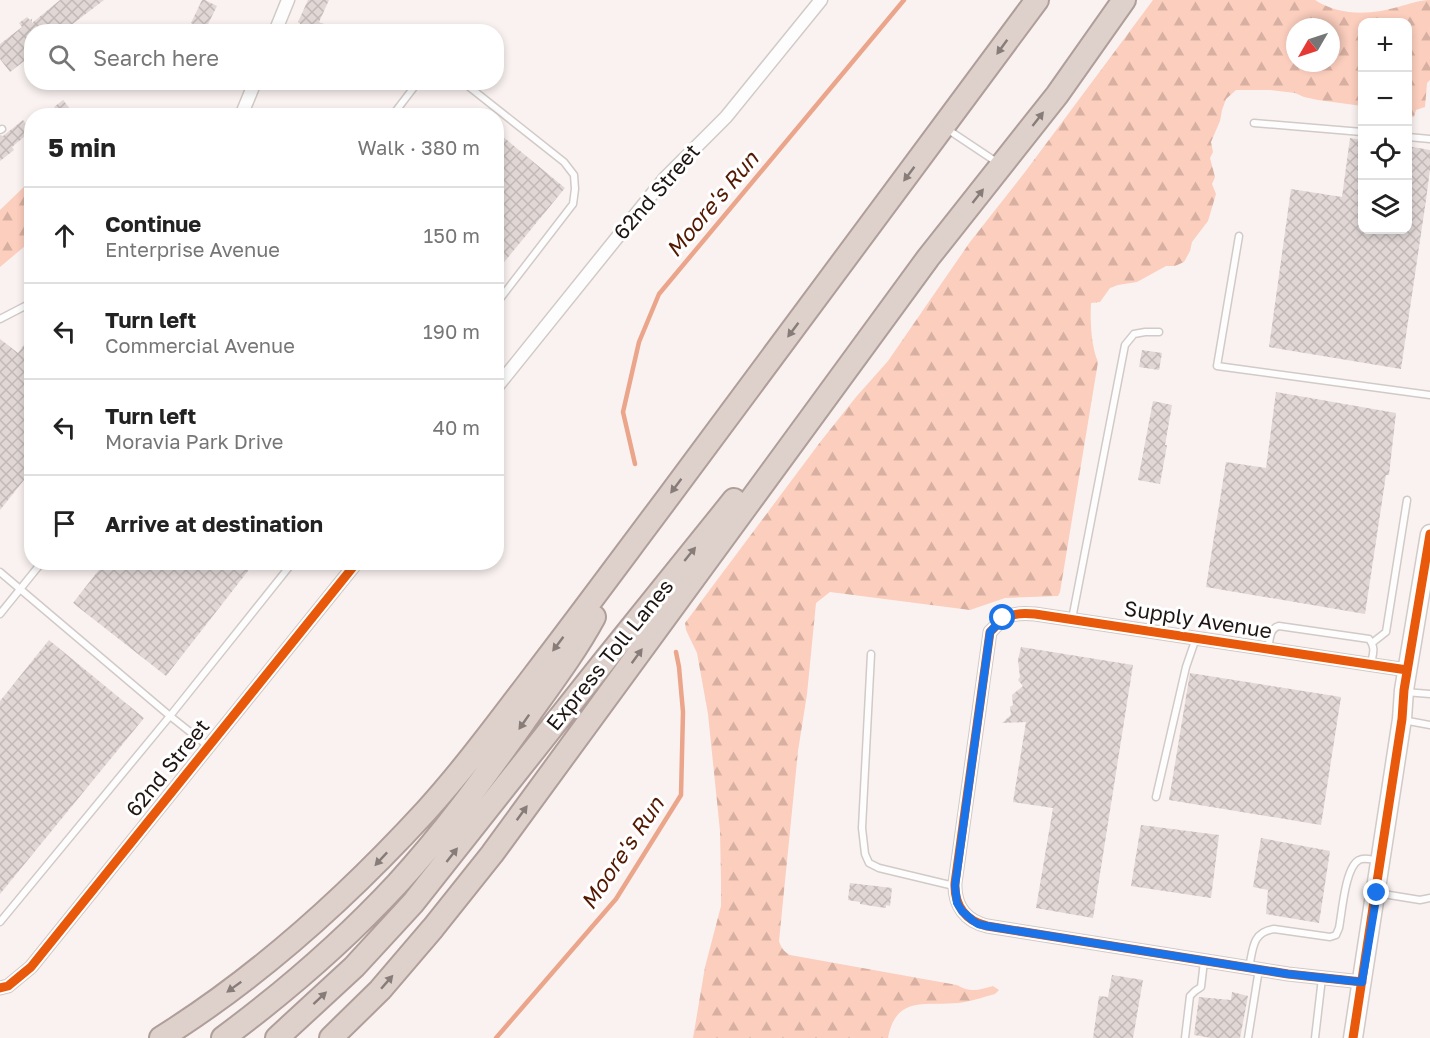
<!DOCTYPE html>
<html lang="en">
<head>
<meta charset="utf-8">
<style>
  :root { --surface:#fff; --page:#f2f2f2; --text:#222; --muted:#767676; --line:#e0e0e0 }
  body { margin:0; font-family:"Golos Text",sans-serif; background:var(--page); color:var(--text) }
  .controls { position:absolute; right:18px; top:18px; display:grid; overflow:hidden; border-radius:12px; box-shadow:0 3px 9px #0003 }
  .controls button { width:54px; height:54px; display:grid; place-items:center; padding:0; border:0; border-bottom:2px solid var(--line); background:var(--surface); color:var(--text); font:30px sans-serif }
  .compass { position:absolute; left:1286px; top:18px; width:54px; height:54px; border-radius:50%; background:var(--surface); box-shadow:0 3px 9px #0003; rotate:231deg }
  .stop { position:absolute; width:18px; height:18px; margin:-14px; border:4px solid #1a73e8; border-radius:50%; background:#fff }
  .stop.end { background:#1a73e8; border-color:#fff; box-shadow:0 2px 6px #0008 }
  .list { margin:0; padding:0; list-style:none }
  h2 { display:flex; justify-content:space-between; align-items:center; height:78px; margin:0; padding:0 24px; font-size:26px }
  h2 small { font-size:20px; font-weight:400; color:var(--muted) }
  .list li { display:grid; grid-template-columns:39px 1fr auto; gap:18px; align-items:center; box-sizing:border-box; height:96px; padding:0 24px; border-top:2px solid var(--line) }
  .list b { display:block; font-size:22px; white-space:nowrap }
  .list p { margin:0; font-size:20px; white-space:nowrap; color:var(--muted) }
  .list em { font-size:20px; font-style:normal; color:var(--muted) }
  .icon { flex:none; width:33px; height:33px; fill:none; stroke:currentColor; stroke-width:2; stroke-linecap:round; stroke-linejoin:round }
  .map { position:relative; flex:none; width:1430px; height:1038px; overflow:hidden }
  .search { position:absolute; background:var(--surface); box-shadow:0 3px 9px #0003; left:24px; top:24px; width:480px; height:66px; display:flex; align-items:center; gap:15px; box-sizing:border-box; padding:0 21px; border-radius:24px; color:var(--muted); font-size:22px }
  .panel { position:absolute; background:var(--surface); box-shadow:0 3px 9px #0003; left:24px; top:108px; width:480px; height:462px; border-radius:24px }
  .map>svg:first-child { display:block }
</style>
</head>
<body>
<div class="map">
<svg width="1430" height="1038" viewBox="0 0 1430 1038">
  <defs>
    <pattern id="forest-firs" width="22" height="20" patternUnits="userSpaceOnUse" patternTransform="scale(1.5)"><rect width="22" height="20" fill="#fbcebe"/><path d="M5 1l3.5 6h-7zM16 11l3.5 6h-7z" fill="#d7b0a2"/></pattern>
    <pattern id="building-cross-hatch" width="8" height="8" patternUnits="userSpaceOnUse" patternTransform="scale(1.5)"><rect width="8" height="8" fill="#e1d8d6"/><path d="M0 0l8 8M0 8l8-8" fill="none" stroke="#c1b8b7"/></pattern>
  </defs>
  <rect width="100%" height="100%" fill="#faf2f0"/>
  <path fill="url(#forest-firs)" fill-rule="evenodd" d="M1153 0H1315C1340 16 1370 15 1398 7 1409 4 1419 0 1430 0V80L1427 83 1425 107 1416 110 1414 117 1408 116V22H1362V106L1318 100 1304 97 1295 93 1270 90H1236L1226 99 1222 110 1220 121 1211 142 1213 152 1210 158 1215 177 1212 184 1216 194 1208 221 1192 242 1190 251 1184 262 1175 266H1166L1137 282 1118 285 1110 288 1100 302 1091 303C1090 320 1091 346 1098 362L1060 592 1058 596 1005 598 970 610 830 592 816 603 807 694 798 751 779 941C781 947 783 951 790 955L957 985C970 993 979 990 993 986L999 990 995 994C983 997 970 1002 958 1003 925 1006 896 995 888 1038H693L705 967 721 906V881L720 831 708 714 697 653 686 630 685 623 821 441 856 397 888 361 970 242 1025 172ZM1295 27H1331V63H1295Z
    M31 180V241L0 267V210Z"/>
  <g fill="none" stroke-linecap="round" stroke-linejoin="round">
    <path stroke="#eba58b" stroke-width="4.5" d="M635 464 623 412 639 342 659 294 904 0
      M496 1038 616 899 681 795 683 712 679 667 676 652"/>
  </g>
  <path fill="url(#building-cross-hatch)" d="M60 0H104L62 32H32V55L10 72 0 59V44L22 27 19 23 27 17 30 20 32 19V23Z
    M202 0H205L217 6 205 30 191 23Z
    M308 0H329L319 22 342 32H305L298 29 300 23 298 22Z
    M63 100 76 116H61L54 107Z
    M23 120 31 131 12 147 14 150 0 161V135L3 136Z
    M496 131 565 188 496 272Z
    M1350 138 1362 140V230H1407V146L1430 150V169L1426 200 1401 369 1269 347 1291 189 1342 197Z
    M32 334V470L0 510V339L18 353Z
    M1142 350 1162 353 1159 370 1139 367Z
    M1276 392 1396 413 1389 475H1386L1365 614 1206 587 1226 462 1266 468Z
    M1153 401 1172 405 1165 445H1167L1160 484 1138 480Z
    M105 562H255L166 676 73 603Z
    M49 640 144 718 0 894V701Z
    M1021 647 1133 665 1093 918 1036 908 1053 808 1013 802 1026 722 1002 723 1011 715 1010 707 1013 705 1012 695 1023 686 1018 680 1020 677 1018 660Z
    M1190 673 1341 697 1321 825 1169 800Z
    M1141 825 1219 835 1211 898 1131 886Z
    M1261 838 1330 851 1319 923 1266 914 1268 890 1253 887Z
    M850 883 892 888 890 906 886 905V908L872 906 860 904V902L848 900Z
    M1112 975 1143 980 1133 1038H1093L1099 996 1108 997Z
    M1232 992 1248 996 1240 1038H1211L1194 1035 1199 997 1231 1000Z"/>
  <g fill="none" stroke-linecap="round" stroke-linejoin="round">
    <g stroke="#d1cac7" stroke-width="9">
      <path id="service" d="M463 82 564 162 574 175 575 189 573 204 496 304
        M392 116 418 82
        M1254 123 1362 132
        M947 129 998 163
        M0 130 2 129
        M1408 137 1430 139
        M1239 236 1217 366 1430 395
        M0 319 29 304 32 300
        M0 572 170 716 209 747
        M0 614 42 562
        M1072 619 1125 345 1134 334 1145 332H1159
        M1372 643 1386 632 1407 500
        M1268 649C1270 641 1269 628 1279 626L1369 639C1376 648 1373 653 1371 664
        M871 654 862 828 865 854 869 863 879 868 954 886
        M1405 692 1430 694
        M1403 720 1430 725
        M1156 797 1186 667 1196 638
        M1377 893 1420 900 1430 898
        M0 922 170 716 293 562
        M1249 968C1253 949 1252 932 1274 929L1330 937 1336 935 1339 928C1342 913 1345 867 1359 860 1364 857 1372 860 1378 860
        M1185 1038 1190 996 1195 991 1201 987 1204 961
        M1248 1038 1259 969
        M1315 1038 1322 978"/>
    </g>
    <g stroke="#d1cac7" stroke-width="15">
      <path id="minor" d="M275 32 288 0
        M241 116 255 82
        M496 388 665 178 726 117 821 0
        M1362 982 1288 974 987 926C966 921 954 906 955 883L990 632C1006 615 1011 612 1035 614L1407 670
        M0 988 8 986 31 967 357 562"/>
    </g>
    <g stroke="#d1cac7" stroke-width="21">
      <path id="secondary" d="M1353 1038 1402 719 1404 690 1430 534"/>
    </g>
    <g stroke="#af9e99" stroke-width="26">
      <path id="motorway" d="M161 1038C260 976 347 897 426 811 464 769 498 723 533 677 579 617 624 556 669 496 792 331 915 166 1037 0
        M223 1038C285 992 344 941 397 884 443 834 483 779 523 723 547 689 574 654 594 617
        M277 1038 354 967 413 903 602 664 734 500
        M331 1038 380 990 433 928 492 854 928 258 1057 95 1124 0"/>
    </g>
    <use href="#service" stroke="#fefdfd" stroke-width="6"/>
    <use href="#minor" stroke="#fefdfd" stroke-width="12"/>
    <use href="#secondary" stroke="#fefdfd" stroke-width="18"/>
    <use href="#motorway" stroke="#ded1cc" stroke-width="22"/>
    <g stroke="#fff" stroke-width="13">
      <path id="cycleway" d="M1362 982 1288 974 987 926C966 921 954 906 955 883L990 632C1006 615 1011 612 1035 614L1407 670
        M0 988 8 986 31 967 357 562
        M1353 1038 1402 719 1404 690 1430 534"/>
    </g>
    <use href="#cycleway" stroke="#e8590c" stroke-width="9"/>
  </g>
  <defs><path id="oneway-solid" d="M-6-.8H1V-3.2L6.5 0L1 3.2V.8H-6Z" transform="scale(1.5)"/></defs>
  <g fill="#887c78">
    <use href="#oneway-solid" transform="translate(1002 47) rotate(126)"/>
    <use href="#oneway-solid" transform="translate(1038 119) rotate(-52)"/>
    <use href="#oneway-solid" transform="translate(909 174) rotate(127)"/>
    <use href="#oneway-solid" transform="translate(978 196) rotate(-52)"/>
    <use href="#oneway-solid" transform="translate(793 330) rotate(127)"/>
    <use href="#oneway-solid" transform="translate(676 486) rotate(127)"/>
    <use href="#oneway-solid" transform="translate(690 554) rotate(-51)"/>
    <use href="#oneway-solid" transform="translate(558 644) rotate(127)"/>
    <use href="#oneway-solid" transform="translate(637 656) rotate(-54)"/>
    <use href="#oneway-solid" transform="translate(524 722) rotate(125)"/>
    <use href="#oneway-solid" transform="translate(522 813) rotate(-54)"/>
    <use href="#oneway-solid" transform="translate(452 855) rotate(-52)"/>
    <use href="#oneway-solid" transform="translate(381 859) rotate(133)"/>
    <use href="#oneway-solid" transform="translate(387 982) rotate(-49)"/>
    <use href="#oneway-solid" transform="translate(234 987) rotate(144)"/>
    <use href="#oneway-solid" transform="translate(320 998) rotate(-43)"/>
  </g>
  <g fill="none" stroke-linecap="round" stroke-linejoin="round">
    <path stroke="#1a73e8" stroke-width="8" d="M1003 618 990 632 955 886 957 903 962 911 972 920 978 924 987 926 1288 974 1362 982 1377 893"/>
  </g>
  <g text-anchor="middle" stroke-width="6" stroke-linejoin="round" paint-order="stroke">
    <g font-size="21" fill="#1e1512" stroke="#fff">
      <text transform="translate(657 192) rotate(-49)" y="7">62nd Street</text>
      <text transform="translate(1198 620) rotate(9)" y="7">Supply Avenue</text>
      <text transform="translate(610 655) rotate(-51)" y="7">Express Toll Lanes</text>
      <text transform="translate(168 768) rotate(-51)" y="7">62nd Street</text>
    </g>
    <g font-size="22" font-style="italic" fill="#531800" stroke="#fff">
      <text transform="translate(712 204) rotate(-50)" y="8">Moore's Run</text>
      <text transform="translate(622 853) rotate(-56)" y="8">Moore's Run</text>
    </g>
  </g>
</svg>
<div class="controls">
<button>+</button>
<button>−</button>
<button><svg class="icon" aria-label="locate" viewBox="0 0 24 24"><circle cx="12" cy="12" r="6"/><path d="M12 2v4M12 18v4M2 12h4M18 12h4"/></svg></button>
<button><svg class="icon" aria-label="layers" viewBox="0 0 24 24"><path d="M12 4l9 5-9 5-9-5zM3 14l9 5 9-5"/></svg></button>
</div>
<svg class="compass" viewBox="-18 -18 36 36"><path d="M0-13l5 13h-10z" fill="#e53935"/><path d="M0 13l5-13h-10z" fill="#767676"/></svg>
<div class="stop" style="left:1003px;top:618px"></div>
<div class="stop end" style="left:1377px;top:893px"></div>
<div class="search"><svg class="icon" aria-label="search" viewBox="0 0 24 24"><circle cx="10" cy="10" r="6"/><path d="M15 15l6 6"/></svg>Search here</div>
<section class="panel">
<h2>5 min<small>Walk · 380 m</small></h2>
<ul class="list">
<li><svg class="icon" aria-label="ahead" viewBox="0 0 24 24"><path d="M12 20V5M6 11l6-6 6 6"/></svg><div><b>Continue</b><p>Enterprise Avenue</p></div><em>150 m</em></li>
<li><svg class="icon" aria-label="left" viewBox="0 0 24 24"><path d="M17 20v-9H6M10 6l-5 5 5 5"/></svg><div><b>Turn left</b><p>Commercial Avenue</p></div><em>190 m</em></li>
<li><svg class="icon" aria-label="left" viewBox="0 0 24 24"><path d="M17 20v-9H6M10 6l-5 5 5 5"/></svg><div><b>Turn left</b><p>Moravia Park Drive</p></div><em>40 m</em></li>
<li><svg class="icon" aria-label="arrive" viewBox="0 0 24 24"><path d="M6 21V4h12l-3 4 3 4H6"/></svg><div><b>Arrive at destination</b></div></li>
</ul>
</section>
</div>
</body>
</html>
